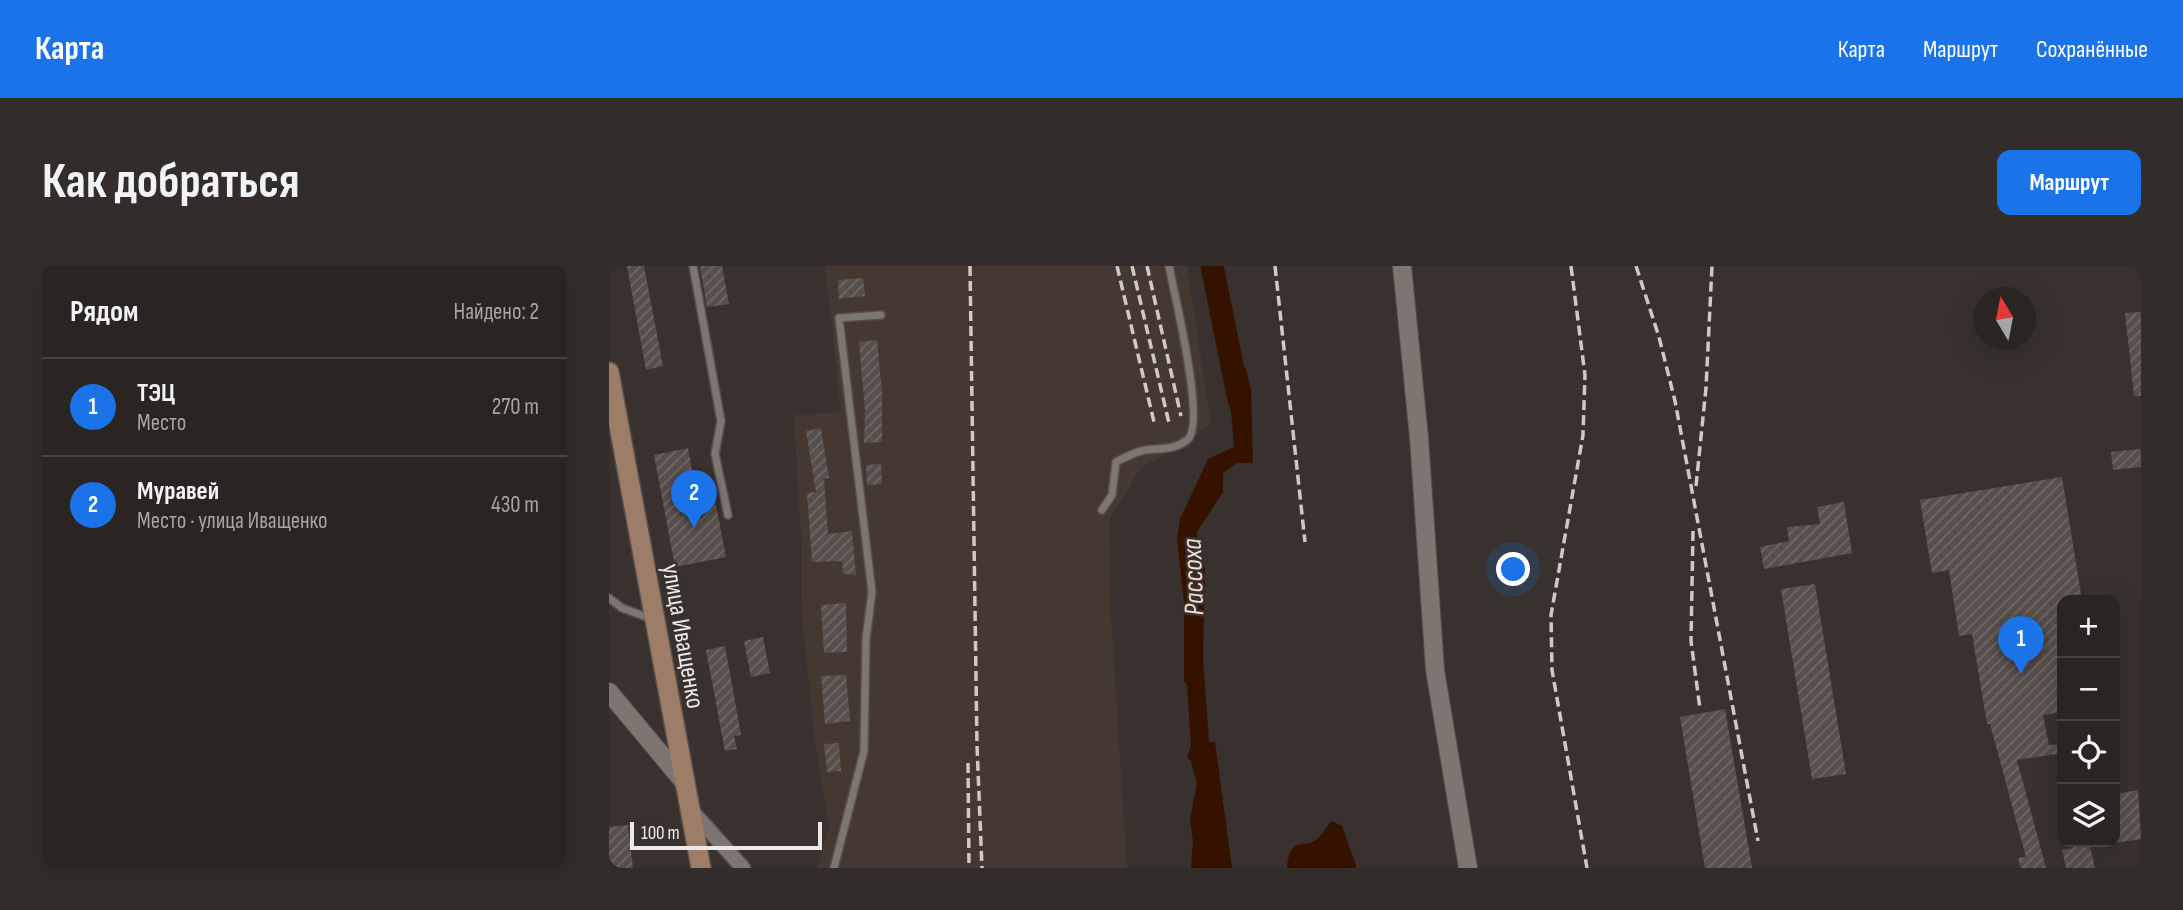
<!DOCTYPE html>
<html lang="ru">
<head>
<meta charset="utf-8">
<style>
  :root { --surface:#2a2522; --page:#322d2a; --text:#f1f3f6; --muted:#a5a5a5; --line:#464240; --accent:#1a73e8 }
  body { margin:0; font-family:"Sofia Sans Condensed",sans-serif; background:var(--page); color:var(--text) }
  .controls { position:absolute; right:21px; bottom:21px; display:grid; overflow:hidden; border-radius:14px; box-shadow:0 7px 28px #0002 }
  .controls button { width:63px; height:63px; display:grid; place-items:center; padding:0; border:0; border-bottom:2px solid var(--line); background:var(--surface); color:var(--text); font:35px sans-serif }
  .compass { position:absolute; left:1364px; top:21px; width:63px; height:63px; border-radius:50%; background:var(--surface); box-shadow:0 7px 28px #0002; rotate:350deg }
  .scale { position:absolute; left:21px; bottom:18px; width:192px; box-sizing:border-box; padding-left:7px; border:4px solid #eee9e7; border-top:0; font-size:19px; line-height:24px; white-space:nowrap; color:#eee9e7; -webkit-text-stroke:5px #38312d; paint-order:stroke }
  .you { position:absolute; left:905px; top:304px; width:24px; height:24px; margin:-18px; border:5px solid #fff; border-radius:50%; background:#1a73e8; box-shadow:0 0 0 10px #1a73e833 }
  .badge { display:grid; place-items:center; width:46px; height:46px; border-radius:50%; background:var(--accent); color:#fff; font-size:23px; font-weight:700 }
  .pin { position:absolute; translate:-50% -58px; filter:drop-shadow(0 2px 4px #0008) }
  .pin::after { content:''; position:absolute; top:37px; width:24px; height:21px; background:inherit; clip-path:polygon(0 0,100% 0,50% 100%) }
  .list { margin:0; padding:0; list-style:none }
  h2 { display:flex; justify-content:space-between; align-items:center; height:91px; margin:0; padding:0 28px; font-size:30px }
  h2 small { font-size:23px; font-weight:400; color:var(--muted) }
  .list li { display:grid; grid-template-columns:46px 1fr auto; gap:21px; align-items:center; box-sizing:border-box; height:98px; padding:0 28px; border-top:2px solid var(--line) }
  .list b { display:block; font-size:26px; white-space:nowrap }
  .list p { margin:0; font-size:23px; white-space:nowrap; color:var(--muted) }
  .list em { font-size:23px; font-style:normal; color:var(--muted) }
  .icon { flex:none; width:38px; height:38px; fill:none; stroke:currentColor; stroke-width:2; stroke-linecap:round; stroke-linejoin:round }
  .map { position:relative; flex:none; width:1532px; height:602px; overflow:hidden; border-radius:14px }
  header { display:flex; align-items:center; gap:42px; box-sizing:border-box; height:98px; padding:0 35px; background:var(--accent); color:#fff }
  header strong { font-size:33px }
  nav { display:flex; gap:38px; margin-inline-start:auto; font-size:24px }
  .intro { display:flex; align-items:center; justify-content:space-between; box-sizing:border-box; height:168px; padding:0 42px }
  h1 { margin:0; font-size:49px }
  .button { padding:18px 32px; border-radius:14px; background:var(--accent); color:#fff; font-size:24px; font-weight:700 }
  main { display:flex; gap:42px; padding:0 42px }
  aside { flex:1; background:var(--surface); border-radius:14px; box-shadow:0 7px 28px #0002 }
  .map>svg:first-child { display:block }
</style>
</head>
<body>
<header>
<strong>Карта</strong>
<nav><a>Карта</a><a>Маршрут</a><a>Сохранённые</a></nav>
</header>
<div class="intro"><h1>Как добраться</h1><a class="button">Маршрут</a></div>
<main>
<aside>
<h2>Рядом<small>Найдено: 2</small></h2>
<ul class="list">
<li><span class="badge">1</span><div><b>ТЭЦ</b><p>Место</p></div><em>270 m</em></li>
<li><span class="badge">2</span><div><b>Муравей</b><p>Место · улица Иващенко</p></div><em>430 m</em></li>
</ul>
</aside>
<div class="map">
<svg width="1532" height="602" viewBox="0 0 1532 602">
  <defs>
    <pattern id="building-hatch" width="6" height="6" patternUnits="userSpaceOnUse" patternTransform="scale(1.75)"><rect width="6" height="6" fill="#574f4b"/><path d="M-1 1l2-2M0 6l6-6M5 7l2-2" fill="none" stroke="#6f6865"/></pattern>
  </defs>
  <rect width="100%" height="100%" fill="#38312d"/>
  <path fill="#453831" d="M216 0H578L602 158 567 183 532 201 501 253 502 349 518 602H208L220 561 206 478 192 340V275L185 149 232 146Z"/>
  <path fill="#351100" d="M636 100 642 123 644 197H628L614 207V226L588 266 589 287 596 302 594 391 600 476H606L623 602H582L584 575 581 553 588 518 582 495 578 492 582 479 578 419 575 415V336L568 273 571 253 599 193 625 181 622 145 614 110Z
    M723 555 733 560 748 602H678C682 565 695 587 710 571 715 566 717 560 723 555Z"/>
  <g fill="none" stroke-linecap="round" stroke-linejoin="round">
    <path stroke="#351100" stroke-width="23" d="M603 0 630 134"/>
  </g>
  <path fill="url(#building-hatch)" d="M18 0H35L54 100 37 104Z
    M91 0H113L120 38 98 41Z
    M254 12 256 30 230 33 229 14Z
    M1532 46V130H1525L1516 47Z
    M268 74 273 126V176L255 177 256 145 250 76Z
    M212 162 220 212 215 213 219 268 243 265 247 309 234 308 233 295 203 296 198 227 207 226 197 165Z
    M79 182 88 232 105 229 117 291 66 301 45 189Z
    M1532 183V201L1504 204 1502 186Z
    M272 198 273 218 258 219 257 199Z
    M1453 211 1473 334H1453V446L1434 449 1440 479 1453 478V487L1408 494 1437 602H1412L1409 592 1417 591 1381 458H1378L1363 368 1350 370 1340 304 1323 307 1311 234Z
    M1235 236 1243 287 1155 303 1151 281 1180 275 1178 261 1211 258 1208 241Z
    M1206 318 1237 508 1203 513 1172 323Z
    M237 337 238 386 215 387 212 339Z
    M154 371 161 407 142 411 135 375Z
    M116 380 132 469 125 470 128 483 116 485 97 384Z
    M237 409 241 455 216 458 212 410Z
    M1116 443 1143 602H1096L1071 451Z
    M230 477 232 505 218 506 215 478Z
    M1529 524 1532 573 1506 577V528Z
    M19 559 24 602H0V561Z
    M1463 576H1480L1486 602H1457L1453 584 1464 582Z"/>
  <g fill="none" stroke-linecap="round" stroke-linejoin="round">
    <g stroke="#554f4c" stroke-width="10">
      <path id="service" d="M84 0 112 155 106 188 119 249
        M493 244 503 229 507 196C515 192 524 187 532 185 547 181 563 186 578 174 598 160 565 27 560 0
        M0 332 13 342 43 353
        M225 602 255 485 257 373 263 326 230 52 272 49"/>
    </g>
    <g stroke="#554f4c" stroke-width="17">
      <path id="minor" d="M81 543 134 602"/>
    </g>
    <g stroke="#554f4c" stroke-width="20">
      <path id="tertiary" d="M793 0 810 172 826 404 859 602
        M0 426 75 516"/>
    </g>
    <g stroke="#554f4c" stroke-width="22">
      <path id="secondary" d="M0 106 92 602"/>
    </g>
    <use href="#service" stroke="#7d7570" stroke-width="7"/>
    <use href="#minor" stroke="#7d7570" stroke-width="14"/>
    <use href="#tertiary" stroke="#7d7570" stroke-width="18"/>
    <use href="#secondary" stroke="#9d7c68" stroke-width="19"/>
    <path stroke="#cec9c6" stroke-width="3.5" stroke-dasharray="10 5" stroke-linecap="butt" d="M361 0 368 480 373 602
      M508 0 545 156
      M523 0 560 157
      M538 0 572 150
      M666 0 696 276
      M962 0 976 109 974 169 942 349 943 404 978 602
      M1027 0 1050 71 1066 135 1149 575
      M1087 220 1097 122 1103 0
      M1084 265 1082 375 1091 443
      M359 497 360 602"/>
  </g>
  <g text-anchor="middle" stroke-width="5" stroke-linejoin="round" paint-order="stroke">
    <g font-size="26" fill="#eee9e7" stroke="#38312d">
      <text transform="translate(75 370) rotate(80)" y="9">улица Иващенко</text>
    </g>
    <g font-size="28" font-style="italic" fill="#f4ded3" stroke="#38312d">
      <text transform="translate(583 311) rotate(-92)" y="10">Рассоха</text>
    </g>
  </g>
</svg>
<div class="controls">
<button>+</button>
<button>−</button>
<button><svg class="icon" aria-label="locate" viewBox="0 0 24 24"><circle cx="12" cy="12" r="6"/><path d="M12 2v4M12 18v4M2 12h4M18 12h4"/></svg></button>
<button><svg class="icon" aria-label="layers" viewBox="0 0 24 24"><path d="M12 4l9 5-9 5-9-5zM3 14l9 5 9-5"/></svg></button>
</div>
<svg class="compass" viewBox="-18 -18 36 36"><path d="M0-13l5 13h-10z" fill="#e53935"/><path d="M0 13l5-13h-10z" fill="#a5a5a5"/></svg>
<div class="scale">100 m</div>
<div class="you"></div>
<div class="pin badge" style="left:1412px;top:408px">1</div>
<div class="pin badge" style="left:85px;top:262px">2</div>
</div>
</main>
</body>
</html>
